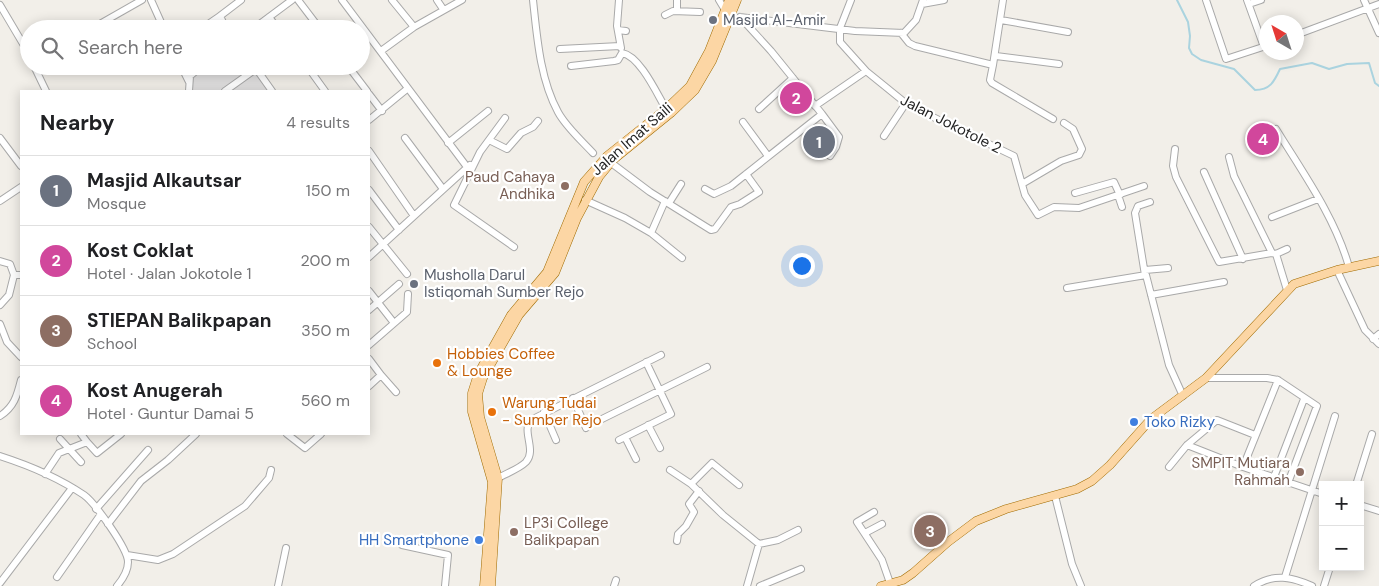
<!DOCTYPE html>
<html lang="en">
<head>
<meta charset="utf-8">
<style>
  :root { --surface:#fff; --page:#f2f2f2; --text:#202124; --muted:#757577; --line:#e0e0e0; --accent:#2563eb }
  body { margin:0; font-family:"DM Sans",sans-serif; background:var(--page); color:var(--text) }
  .controls { position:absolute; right:15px; bottom:15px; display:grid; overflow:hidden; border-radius:0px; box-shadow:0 2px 12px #0003 }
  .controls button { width:45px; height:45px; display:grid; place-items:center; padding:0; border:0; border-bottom:1px solid var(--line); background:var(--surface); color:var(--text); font:25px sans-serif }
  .compass { position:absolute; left:1259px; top:15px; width:45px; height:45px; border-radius:50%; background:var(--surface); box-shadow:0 2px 12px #0003; rotate:321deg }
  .you { position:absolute; left:801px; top:265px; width:18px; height:18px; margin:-12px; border:4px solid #fff; border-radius:50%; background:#1a73e8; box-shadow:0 0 0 8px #1a73e833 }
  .badge { display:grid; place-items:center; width:32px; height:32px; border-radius:50%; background:var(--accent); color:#fff; font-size:16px; font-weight:700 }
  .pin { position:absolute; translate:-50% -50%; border:2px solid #fff; box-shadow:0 1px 5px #0006 }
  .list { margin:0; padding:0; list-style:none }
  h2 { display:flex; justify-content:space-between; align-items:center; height:65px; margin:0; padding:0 20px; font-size:21px }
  h2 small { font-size:16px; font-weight:400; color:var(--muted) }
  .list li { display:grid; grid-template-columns:32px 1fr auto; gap:15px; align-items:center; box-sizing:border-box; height:70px; padding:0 20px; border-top:1px solid var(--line) }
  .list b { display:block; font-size:19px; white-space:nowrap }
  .list p { margin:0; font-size:16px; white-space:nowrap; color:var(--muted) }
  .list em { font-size:16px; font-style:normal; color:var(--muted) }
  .icon { flex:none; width:28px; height:28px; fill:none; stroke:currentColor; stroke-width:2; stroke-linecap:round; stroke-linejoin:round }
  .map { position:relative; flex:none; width:1379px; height:586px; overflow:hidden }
  .search { position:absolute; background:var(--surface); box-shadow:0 2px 12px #0003; left:20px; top:20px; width:350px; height:55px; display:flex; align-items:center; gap:12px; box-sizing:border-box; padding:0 18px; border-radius:28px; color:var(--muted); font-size:19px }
  .panel { position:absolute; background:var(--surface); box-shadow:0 2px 12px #0003; left:20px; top:90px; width:350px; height:345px; border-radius:0px }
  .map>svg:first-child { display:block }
</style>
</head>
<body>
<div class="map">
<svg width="1379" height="586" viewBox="0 0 1379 586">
  <rect width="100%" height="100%" fill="#f2efe9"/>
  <path fill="#e0dfdf" d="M205 66H259L256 69 272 91H190V77Z"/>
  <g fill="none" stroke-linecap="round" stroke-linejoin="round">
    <path stroke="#aad3df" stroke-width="2" d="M1177 0 1188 22 1190 36 1189 48 1192 54 1201 60 1234 69 1255 90C1270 90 1274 82 1280 69L1312 63 1329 69 1347 64 1369 63 1375 83 1379 86"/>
    <g stroke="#a9a9a9" stroke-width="8">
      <path id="minor" d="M151 0 164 29
        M298 0 320 29
        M342 0 467 167
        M392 0 414 27
        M437 0 443 9
        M533 0C537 37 540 79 558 112 566 127 582 141 593 153
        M619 0 617 26 621 48
        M719 0 725 10
        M851 0 840 28V42L866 71
        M1206 0 1226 59 1266 46
        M1247 0 1264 47
        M1364 0 1379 33
        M922 4 944 0
        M1249 4 1261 0
        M0 5 29 54
        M677 11V0
        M665 15 673 11 700 12
        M269 17 278 29
        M740 17 855 31 904 33 916 20 923 0
        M1001 20 1068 32
        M91 29 142 0
        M201 29 220 16
        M226 29 220 16 241 0
        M253 29 292 0
        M618 30 626 31
        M901 33 909 43 915 46 993 65 1003 0
        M1296 35 1379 4
        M560 49 620 46
        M381 51 414 27 462 0
        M622 53C640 56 657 94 666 109
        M996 56 1059 64
        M993 65 990 80 992 83 1053 119
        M34 66 46 91
        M97 66 99 70
        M181 66 189 82
        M307 66 325 91
        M348 66 367 91
        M571 66 614 61 618 60 622 53
        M255 67 272 91
        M189 91 190 76 202 66
        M225 91 260 66
        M369 94 382 111
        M815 106 866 71 908 105 1014 156 1025 195 1038 215 1054 207 1079 208 1144 186
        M759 109 793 78
        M822 114 839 137 836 147 830 156
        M505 118 480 152 454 205 514 247
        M369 120 407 89
        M743 122 768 156
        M1276 129C1303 173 1335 217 1349 267
        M884 136 906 103
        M0 138 21 166
        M405 138 443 189
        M489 140 507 149 521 133 533 127 538 121
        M448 143 488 111
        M1175 149 1173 166 1176 177 1219 262 1272 253
        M369 151 414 216
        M1229 157 1234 176 1272 253 1276 254 1287 290
        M610 162 650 192 711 230 715 229 731 207 740 204 759 192 746 174
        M1204 172 1243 259
        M1022 184 1061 161 1079 155 1082 149 1073 129 1064 123
        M705 189 714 194 731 186 822 114 771 51 740 17
        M369 190 399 230
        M1075 193 1114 182 1120 195
        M1118 195 1122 207
        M585 200 625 218 651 233 665 201
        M0 201 21 187
        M669 203 681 184
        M1272 217 1318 199
        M369 227 407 274
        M651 233 682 258
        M1276 254 1287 249
        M369 257 470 165
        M0 261 10 264 14 275
        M1145 270 1168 268
        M1337 270 1365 330 1379 344
        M1145 275 1135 213 1138 206 1150 202
        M1067 288 1146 275 1169 365 1183 396
        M369 291 394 323
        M1151 295 1224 282
        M0 305 9 295 14 275H21
        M369 310 399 284
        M0 324 7 342 21 357
        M1373 339 1379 334
        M369 345 407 312 408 294
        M369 359 381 375 369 386
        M381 375 396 392
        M1206 378H1267L1278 380 1243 467 1323 494
        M1278 380 1317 406 1288 483
        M573 398 586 428
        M544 412 556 440
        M0 416C14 407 17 396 21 380
        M602 419 707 367
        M648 425 660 448
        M81 434 87 442
        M287 434 305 448 321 434
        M625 437 636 459
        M60 439 81 462
        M619 440 671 414 646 362
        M1187 445 1243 467
        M0 456C28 465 59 478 84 495 95 503 128 549 128 562 128 571 122 580 117 586
        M1169 467 1187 445 1217 420 1255 435
        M670 470 691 484 723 515 759 544
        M45 474 59 453 87 442 97 453 121 434
        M1274 477 1304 399
        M498 478C507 473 519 469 526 462 537 450 521 431 531 420L661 355
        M691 484 712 463 739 485
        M1356 485 1372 434
        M1055 496 1072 564 1081 586
        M1360 505 1379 511
        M96 509 148 450
        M874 512 857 522 882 560 890 583
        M108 524 141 481 168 460 196 434
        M865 533 882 524
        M677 541 678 534 686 526 694 512 689 504 699 491
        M402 545 448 555 445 586
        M127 555 158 560 173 554 245 506 269 478 271 470
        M57 577 101 514
        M1285 577 1335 416
        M0 583 72 488
        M278 586 286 548
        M614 586 616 580
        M747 586 759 544 778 540 798 530
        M760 586 801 569
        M1254 586C1274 573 1292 577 1312 586
        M1324 586 1330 567"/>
    </g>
    <g stroke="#a06b00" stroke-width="9">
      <path id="major" d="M484 586 492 482 472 412V393L478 374 511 315 547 272 584 182 607 156 666 109 690 86 709 51 729 0
        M491 586 498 478 480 417 478 394 483 378 519 315 555 273 577 218 599 177 613 160 671 113 695 90 712 61 737 0
        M881 586 903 580 913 573 948 542 976 521 1006 509 1077 489 1092 481 1110 465 1151 419 1206 378 1294 284 1337 270 1379 261"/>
    </g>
    <use href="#minor" stroke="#fff" stroke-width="6"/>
    <use href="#major" stroke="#fcd6a4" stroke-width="8"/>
  </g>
  <g fill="#6b7280" stroke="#fff" stroke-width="2">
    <circle cx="713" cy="20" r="5"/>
    <circle cx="414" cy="284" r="5"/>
  </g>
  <g fill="#8d6e63" stroke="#fff" stroke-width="2">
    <circle cx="565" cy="186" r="5"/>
    <circle cx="1300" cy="472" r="5"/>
    <circle cx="514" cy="532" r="5"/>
  </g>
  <g fill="#e8710a" stroke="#fff" stroke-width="2">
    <circle cx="437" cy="363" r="5"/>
    <circle cx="492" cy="412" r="5"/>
  </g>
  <g fill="#3f7fe0" stroke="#fff" stroke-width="2">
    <circle cx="1134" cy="422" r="5"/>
    <circle cx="479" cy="540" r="5"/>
  </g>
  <g text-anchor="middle" stroke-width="4.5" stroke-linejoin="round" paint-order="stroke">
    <g font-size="15" fill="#5b616d" stroke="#fff" text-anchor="start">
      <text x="723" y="25">Masjid Al-Amir</text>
      <text x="424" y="280">Musholla Darul<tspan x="424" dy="17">Istiqomah Sumber Rejo</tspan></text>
    </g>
    <g font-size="15" fill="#222" stroke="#fff">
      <text transform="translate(951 124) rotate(27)" y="5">Jalan Jokotole 2</text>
      <text transform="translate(632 139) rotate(-41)" y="5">Jalan Imat Saili</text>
    </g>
    <g font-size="15" fill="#785e54" stroke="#fff" text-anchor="end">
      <text x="555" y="182">Paud Cahaya<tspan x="555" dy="17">Andhika</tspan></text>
      <text x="1290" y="468">SMPIT Mutiara<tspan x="1290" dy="17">Rahmah</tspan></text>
      <text x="524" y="528" text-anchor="start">LP3i College<tspan x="524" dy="17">Balikpapan</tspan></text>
    </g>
    <g font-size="15" fill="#c56008" stroke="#fff" text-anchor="start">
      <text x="447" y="359">Hobbies Coffee<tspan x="447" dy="17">&amp; Lounge</tspan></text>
      <text x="502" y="408">Warung Tudai<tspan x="502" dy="17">- Sumber Rejo</tspan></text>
    </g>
    <g font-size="15" fill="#366cbe" stroke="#fff" text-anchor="start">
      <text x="1144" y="427">Toko Rizky</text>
      <text x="469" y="545" text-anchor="end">HH Smartphone</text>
    </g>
  </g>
</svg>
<div class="controls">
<button>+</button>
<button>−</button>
</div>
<svg class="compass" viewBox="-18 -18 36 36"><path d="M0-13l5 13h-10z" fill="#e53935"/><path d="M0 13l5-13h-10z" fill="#757577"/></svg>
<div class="you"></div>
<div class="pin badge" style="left:819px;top:142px;background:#6b7280">1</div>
<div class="pin badge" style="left:796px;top:98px;background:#d1479c">2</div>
<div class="pin badge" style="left:930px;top:531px;background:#8d6e63">3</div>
<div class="pin badge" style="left:1263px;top:139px;background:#d1479c">4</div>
<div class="search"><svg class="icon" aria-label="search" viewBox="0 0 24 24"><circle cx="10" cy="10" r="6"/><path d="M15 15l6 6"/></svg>Search here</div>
<section class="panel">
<h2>Nearby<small>4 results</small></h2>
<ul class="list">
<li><span class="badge" style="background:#6b7280">1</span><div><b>Masjid Alkautsar</b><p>Mosque</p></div><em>150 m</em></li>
<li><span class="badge" style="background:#d1479c">2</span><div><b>Kost Coklat</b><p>Hotel · Jalan Jokotole 1</p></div><em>200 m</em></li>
<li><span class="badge" style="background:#8d6e63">3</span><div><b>STIEPAN Balikpapan</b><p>School</p></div><em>350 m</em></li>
<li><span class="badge" style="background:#d1479c">4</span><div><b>Kost Anugerah</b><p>Hotel · Guntur Damai 5</p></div><em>560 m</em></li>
</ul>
</section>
</div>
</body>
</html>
